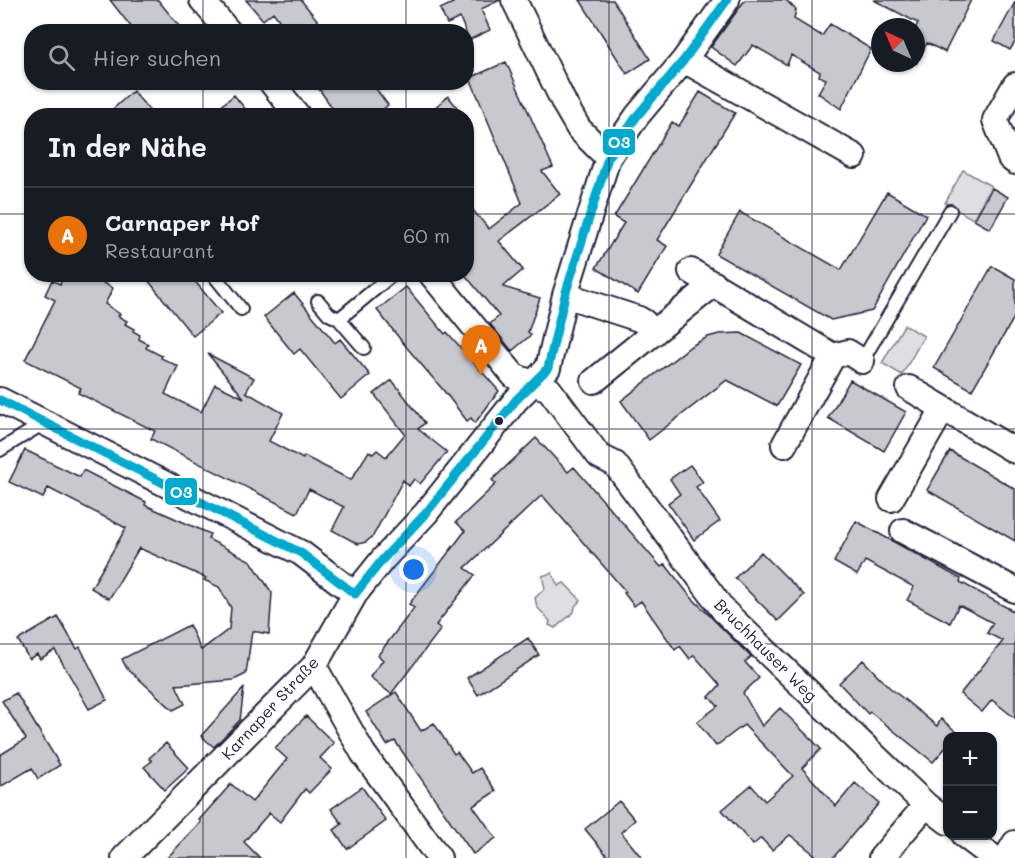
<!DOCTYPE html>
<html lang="de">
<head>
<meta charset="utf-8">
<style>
  :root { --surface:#171b24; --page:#20242c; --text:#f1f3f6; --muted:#9ea1a6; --line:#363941; --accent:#0b8043 }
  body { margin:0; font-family:Mali,sans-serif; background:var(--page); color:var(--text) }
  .controls { position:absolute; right:18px; bottom:18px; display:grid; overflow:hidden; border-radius:12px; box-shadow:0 2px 4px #0004 }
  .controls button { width:54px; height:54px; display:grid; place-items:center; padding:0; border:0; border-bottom:2px solid var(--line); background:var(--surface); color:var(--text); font:30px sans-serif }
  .compass { position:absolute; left:871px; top:18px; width:54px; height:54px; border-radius:50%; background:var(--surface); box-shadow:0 2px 4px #0004; rotate:316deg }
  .you { position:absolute; left:414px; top:570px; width:21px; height:21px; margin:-15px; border:4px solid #fff; border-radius:50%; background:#1a73e8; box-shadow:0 0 0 9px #1a73e833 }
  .badge { display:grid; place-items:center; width:39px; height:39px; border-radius:50%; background:var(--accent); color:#fff; font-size:20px; font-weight:700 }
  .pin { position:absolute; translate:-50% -50px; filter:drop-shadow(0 2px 3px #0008) }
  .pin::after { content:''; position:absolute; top:32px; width:21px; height:18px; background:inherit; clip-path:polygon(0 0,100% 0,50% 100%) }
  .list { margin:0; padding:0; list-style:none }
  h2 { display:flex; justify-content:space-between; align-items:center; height:78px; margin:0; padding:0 24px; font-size:26px }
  h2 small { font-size:20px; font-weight:400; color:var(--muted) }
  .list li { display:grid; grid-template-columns:39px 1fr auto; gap:18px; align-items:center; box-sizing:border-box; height:96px; padding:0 24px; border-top:2px solid var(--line) }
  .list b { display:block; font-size:22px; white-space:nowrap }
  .list p { margin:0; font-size:20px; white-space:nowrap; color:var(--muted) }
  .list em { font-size:20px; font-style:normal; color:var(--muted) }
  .icon { flex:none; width:33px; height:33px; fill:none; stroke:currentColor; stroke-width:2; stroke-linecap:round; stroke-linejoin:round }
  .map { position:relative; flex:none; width:1015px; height:858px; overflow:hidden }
  .search { position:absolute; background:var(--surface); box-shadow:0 2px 4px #0004; left:24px; top:24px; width:450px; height:66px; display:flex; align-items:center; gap:15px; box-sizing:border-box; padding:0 21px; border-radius:24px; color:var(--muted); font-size:22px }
  .panel { position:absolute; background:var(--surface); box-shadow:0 2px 4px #0004; left:24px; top:108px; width:450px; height:174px; border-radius:24px }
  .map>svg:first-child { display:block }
</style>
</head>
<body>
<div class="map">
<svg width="1015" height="858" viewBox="0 0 1015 858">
  <rect width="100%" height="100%" fill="#fff"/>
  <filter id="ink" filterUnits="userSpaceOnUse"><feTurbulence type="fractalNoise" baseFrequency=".0167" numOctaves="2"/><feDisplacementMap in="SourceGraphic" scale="12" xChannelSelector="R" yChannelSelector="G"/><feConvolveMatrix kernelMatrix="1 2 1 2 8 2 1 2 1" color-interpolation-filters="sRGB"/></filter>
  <g filter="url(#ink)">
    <path fill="#dfdfe2" stroke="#80808e" stroke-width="1.5" d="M963 170 991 186 973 219 945 203Z
      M904 325 924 336 902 375 882 363Z
      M552 573 558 586 564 583 581 600 575 606 574 612 555 628 549 625 550 621 537 607 535 598 545 588 542 576Z"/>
    <path fill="#c8c8cf" stroke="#22223b" stroke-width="1.5" d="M110 0H158L184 32H135Z
      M246 0H301L327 32H288L273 12 263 20Z
      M451 0H500L481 9 490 30 469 40 460 18 447 24 440 9 453 3Z
      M580 0H613L650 59 627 74Z
      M745 0H786L796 10 794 19 822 36 830 24 871 49 841 109 818 93 826 79 819 76 820 72 791 55 787 65 753 45 737 66 711 47Z
      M874 0H971L945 52 927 43 916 64V27L918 23Z
      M1015 2V42L1010 50 994 41Z
      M506 62 553 167 542 171 560 194 499 241 523 270 503 287 540 298 528 332 531 335 512 351 490 324 499 316 466 276V202L489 229 522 203 470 78Z
      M314 82H371L388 105 375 116H338Z
      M133 91 154 116H105Z
      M700 92 735 113 657 240 667 246 638 294 596 268 624 223 614 217 672 122 679 126Z
      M234 95 251 116H209Z
      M448 96 464 116H425Z
      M992 188 1008 197 990 229 974 220Z
      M887 192 926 215 872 311 831 320 716 254 740 212 841 270Z
      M992 266 1015 279V316L972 390 934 368Z
      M65 274H86L113 288 105 304 120 314 118 316 127 321 125 324 134 329 133 331 140 335 139 339 148 344 146 348 162 356 161 358 178 366 165 394 201 412 215 384 244 398 208 354 254 378 246 392 283 413 269 441 303 459 304 456 351 480 369 451 373 454 377 450 386 457 405 434 374 394 392 380 425 423 418 429 447 452 420 484 414 479 409 486 403 480 373 536 366 542 358 544 332 530 344 507 309 489 297 513 151 439 155 431 78 393 81 388 25 360 55 300 45 295 52 280 60 284Z
      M143 274H189L221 313 193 336Z
      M406 287 445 334 447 332 499 391 475 423 471 418 467 421 444 391 408 349 377 310Z
      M294 293 335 343 340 339 370 375 341 399 300 349 294 354 264 317Z
      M741 333 801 365 777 406 727 380 649 440 621 401 691 346 708 337 719 334Z
      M850 380 906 412 884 451 828 418Z
      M536 438 568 472 574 467 661 567 665 564 690 596 751 657 745 662 759 678 743 693 762 726 780 708 821 749 802 768 836 806 855 783 879 803 833 858H819L790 835 772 850 761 838 753 845 722 810 751 785 765 801 793 776 744 725 716 746 697 722 718 706 709 697 720 685 694 655 690 659 680 646 675 650 641 601 634 606 624 593 626 592 542 495 465 568 475 575 436 625 441 629 391 694 370 677 383 660 378 655 414 608 409 604 465 531 456 522 496 484 492 480Z
      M25 450 80 477 83 470 146 502 145 505 210 534 208 539 251 561 272 593 269 634 252 631 246 674 234 680 176 685 185 704 173 710 126 667 122 659 189 625 201 650 229 629 231 608 219 587 204 580 206 578 139 548 109 599 91 588 126 528 48 488 43 498 9 482Z
      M950 451 1015 489V541L927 490Z
      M690 465 703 482 696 487 720 521 694 540 668 503 680 494 670 479Z
      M856 521 961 579 960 582 1015 612V718L992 700 982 712 960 694 1003 641 987 633 993 623 959 605 950 623 907 600 914 587 865 561 857 575 834 562Z
      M761 552 804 595 778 621 735 578Z
      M58 617 77 649 80 647 107 700 89 709 55 650 40 659 37 654 29 659 18 640Z
      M528 638 539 655 478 695 467 678Z
      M863 660 889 687 937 726 941 719 958 733 955 736H948V745L933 762 870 712 868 714 839 683Z
      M244 688 240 720 214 747 201 736Z
      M396 692 421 731 434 723 454 754 457 752 472 773 480 768 496 791 473 806 496 838 473 854 395 741 387 745 366 712Z
      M16 693 60 765 38 779 32 768 0 787V755L26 739 2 701Z
      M306 716 334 743 320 758 332 769 309 793 305 789 280 822 269 813 244 842 260 858H167L201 822 199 820 231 784 252 802 287 759 275 748Z
      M166 743 189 768 165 790 144 767 152 761 149 758Z
      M362 787 386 821 347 849 334 830 342 824 331 809Z
      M619 801 635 820 621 832 642 858H609L585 829Z"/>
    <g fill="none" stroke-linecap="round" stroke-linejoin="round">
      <g stroke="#22223b" stroke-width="16">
        <path id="lane" d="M213 274 241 309
          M318 301 329 314 339 319 364 348
          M339 319 393 274
          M862 361 950 211
          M0 450 44 423"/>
      </g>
      <g stroke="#22223b" stroke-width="28">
        <path id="street" d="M202 0 229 32
          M514 0 565 105 579 129 608 158
          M684 60 854 156
          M271 82 298 116
          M1015 85 995 120 1010 158 1015 162
          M691 271 833 356 848 352 862 361
          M431 274 514 376 549 389 599 456 615 464 724 611 926 805 948 822
          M565 295 639 319 644 322 654 333
          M594 381 714 284
          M909 388 1015 451
          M0 400 301 553 355 594
          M784 445 833 356
          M891 499 943 409
          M903 531 1015 590
          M314 666 363 753 439 858
          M965 836 994 858
          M124 858 314 666 355 594 383 559 426 513 516 400 548 368 565 295 608 158 637 116 684 60 727 0
          M881 858 926 805
          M1006 858 1015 843"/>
      </g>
      <use href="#lane" stroke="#fff" stroke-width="12"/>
      <use href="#street" stroke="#fff" stroke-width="24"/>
      <g stroke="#fff" stroke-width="14">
        <path id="bus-1" d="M0 400 301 553 355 594
          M355 594 383 559 426 513 516 400 548 368 565 295 608 158 637 116 684 60 727 0"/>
      </g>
      <use href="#bus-1" stroke="#00a9ce" stroke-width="9"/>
    </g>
  </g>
  <path fill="none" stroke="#22223b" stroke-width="1.5" stroke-opacity="0.55" d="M203 0V32M406 0V32M609 0V858M812 0V858M203 82V116M406 82V116M0 214H32M466 214H1015M203 274V858M406 274V858M0 429H1015M0 644H1015"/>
  <circle fill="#22223b" stroke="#fff" stroke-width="2" cx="499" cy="421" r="5"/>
  <g text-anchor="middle" stroke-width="4.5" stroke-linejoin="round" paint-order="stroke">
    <g font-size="16" fill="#22223b" stroke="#fff">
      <text transform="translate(766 650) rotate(45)" y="6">Bruchhauser Weg</text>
      <text transform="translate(270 708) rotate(-47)" y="6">Karnaper Straße</text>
    </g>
  </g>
  <g stroke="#fff" stroke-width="2">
    <rect x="602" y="128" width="34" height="28" rx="6" fill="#00a9ce"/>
    <rect x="164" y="477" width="34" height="29" rx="6" fill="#00a9ce"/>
  </g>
  <g font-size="16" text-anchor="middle" font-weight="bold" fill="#fff">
    <text x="619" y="148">O3</text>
    <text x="181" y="498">O3</text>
  </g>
</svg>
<div class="controls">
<button>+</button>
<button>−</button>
</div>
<svg class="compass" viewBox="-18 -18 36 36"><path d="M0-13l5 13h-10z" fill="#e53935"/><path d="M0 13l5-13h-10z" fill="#9ea1a6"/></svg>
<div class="you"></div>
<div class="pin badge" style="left:481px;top:375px;background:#e8710a">A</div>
<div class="search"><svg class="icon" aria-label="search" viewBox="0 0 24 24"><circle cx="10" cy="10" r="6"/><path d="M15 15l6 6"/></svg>Hier suchen</div>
<section class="panel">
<h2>In der Nähe<small></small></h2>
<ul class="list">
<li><span class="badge" style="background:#e8710a">A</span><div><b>Carnaper Hof</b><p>Restaurant</p></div><em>60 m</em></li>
</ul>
</section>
</div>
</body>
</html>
